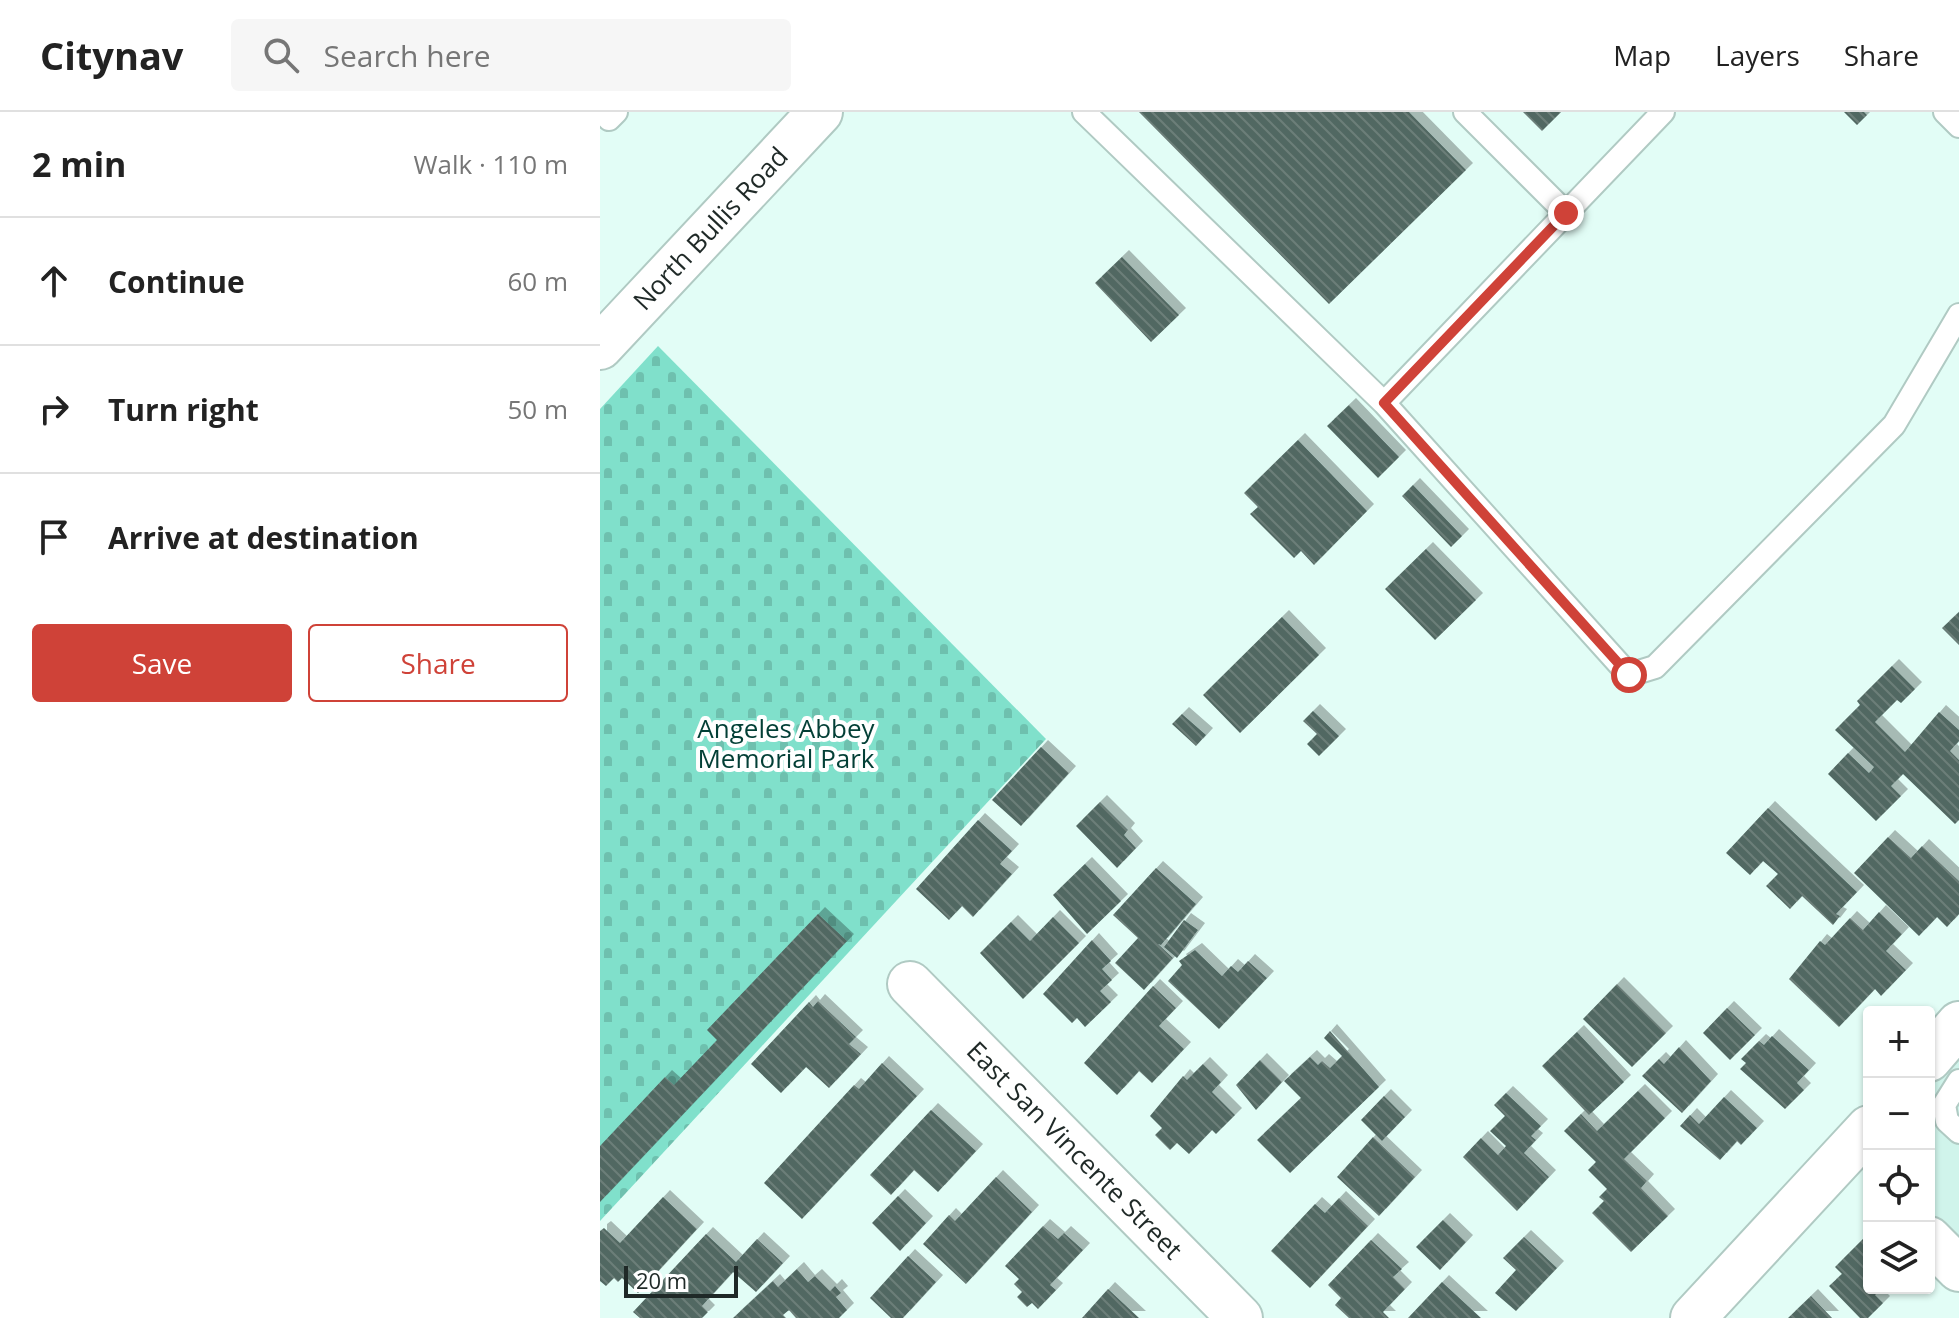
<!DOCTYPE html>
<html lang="en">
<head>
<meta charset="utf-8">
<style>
  :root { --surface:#fff; --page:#f6f6f6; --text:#222; --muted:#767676; --line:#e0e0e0; --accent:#cf4238 }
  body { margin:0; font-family:"Open Sans",sans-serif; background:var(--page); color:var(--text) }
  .controls { position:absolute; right:24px; bottom:24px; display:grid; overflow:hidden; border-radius:8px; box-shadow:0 2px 6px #0004 }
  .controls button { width:72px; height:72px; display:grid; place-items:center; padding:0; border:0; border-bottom:2px solid var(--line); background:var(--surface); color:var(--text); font:40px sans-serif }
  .scale { position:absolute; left:24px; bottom:20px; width:114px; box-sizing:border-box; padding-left:8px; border:4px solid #1f2927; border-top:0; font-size:22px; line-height:28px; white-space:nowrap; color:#1f2927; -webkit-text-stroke:6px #fff; paint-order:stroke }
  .stop { position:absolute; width:24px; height:24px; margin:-18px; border:6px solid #cf4238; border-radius:50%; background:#fff }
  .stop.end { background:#cf4238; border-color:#fff; box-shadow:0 2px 8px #0008 }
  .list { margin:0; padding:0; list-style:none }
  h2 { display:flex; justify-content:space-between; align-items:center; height:104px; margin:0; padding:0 32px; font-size:34px }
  h2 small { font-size:26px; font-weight:400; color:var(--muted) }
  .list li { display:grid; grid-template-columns:52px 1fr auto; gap:24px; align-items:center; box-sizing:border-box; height:128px; padding:0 32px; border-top:2px solid var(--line) }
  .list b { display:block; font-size:30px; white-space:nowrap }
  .list em { font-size:26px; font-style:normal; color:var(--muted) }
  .actions { display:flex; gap:16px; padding:24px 32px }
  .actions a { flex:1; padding:18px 0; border:2px solid var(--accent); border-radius:8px; text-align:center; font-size:28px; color:var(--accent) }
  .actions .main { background:var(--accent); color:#fff }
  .icon { flex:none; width:44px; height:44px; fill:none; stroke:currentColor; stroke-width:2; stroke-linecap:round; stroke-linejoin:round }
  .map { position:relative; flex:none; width:1359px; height:1206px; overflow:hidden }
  header { display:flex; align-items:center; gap:48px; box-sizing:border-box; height:112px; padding:0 40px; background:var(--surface); border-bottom:2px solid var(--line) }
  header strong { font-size:38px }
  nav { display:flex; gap:44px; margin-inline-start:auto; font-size:28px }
  .search { width:560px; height:72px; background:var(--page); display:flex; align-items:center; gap:20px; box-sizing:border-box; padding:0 28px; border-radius:8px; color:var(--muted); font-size:30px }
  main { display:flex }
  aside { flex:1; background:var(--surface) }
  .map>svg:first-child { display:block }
</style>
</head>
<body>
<header>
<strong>Citynav</strong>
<div class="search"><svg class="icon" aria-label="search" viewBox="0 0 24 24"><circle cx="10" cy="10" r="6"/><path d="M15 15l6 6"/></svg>Search here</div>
<nav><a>Map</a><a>Layers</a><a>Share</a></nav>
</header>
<main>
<aside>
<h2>2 min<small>Walk · 110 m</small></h2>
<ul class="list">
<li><svg class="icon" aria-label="ahead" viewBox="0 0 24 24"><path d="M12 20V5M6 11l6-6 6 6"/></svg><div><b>Continue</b></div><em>60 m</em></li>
<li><svg class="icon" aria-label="right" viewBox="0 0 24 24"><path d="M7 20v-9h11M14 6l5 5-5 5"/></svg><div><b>Turn right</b></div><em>50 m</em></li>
<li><svg class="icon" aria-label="arrive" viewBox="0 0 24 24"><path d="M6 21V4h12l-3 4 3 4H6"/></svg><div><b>Arrive at destination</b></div></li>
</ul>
<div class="actions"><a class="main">Save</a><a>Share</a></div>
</aside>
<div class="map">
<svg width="1359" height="1206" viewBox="0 0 1359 1206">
  <defs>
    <pattern id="cemetery-stones" width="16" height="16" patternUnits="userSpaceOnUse" patternTransform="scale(2)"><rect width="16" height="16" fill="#80e0cb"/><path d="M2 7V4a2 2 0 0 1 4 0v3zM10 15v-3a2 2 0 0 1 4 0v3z" fill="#6ec0ae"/></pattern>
    <pattern id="building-back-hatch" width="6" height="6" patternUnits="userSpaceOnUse" patternTransform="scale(2)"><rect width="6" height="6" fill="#516862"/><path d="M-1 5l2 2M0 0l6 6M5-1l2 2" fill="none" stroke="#6c7e79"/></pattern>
    <filter id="shadow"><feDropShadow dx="7" dy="-7" stdDeviation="0" flood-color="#0004"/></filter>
  </defs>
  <rect width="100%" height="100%" fill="#e2fdf6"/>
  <path fill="#d0f4eb" d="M1359 912V1157L1329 1127V947Z"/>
  <path fill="url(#cemetery-stones)" d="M58 234 446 627 0 1109V297Z"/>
  <path fill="url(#building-back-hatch)" filter="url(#shadow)" d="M539 0H809L866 58 729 192Z
    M923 0H961L942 19Z
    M1244 0H1264L1267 3 1257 13Z
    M522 145 579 203 551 230 495 171Z
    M749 293 799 345 778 366 727 314Z
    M698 328 767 399 714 453 701 439 694 446 650 402 658 395 644 381Z
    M813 373 862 424 851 435 802 384Z
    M826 437 876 488 835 528 785 477Z
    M1359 500V533L1342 516Z
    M682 505 719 543 640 621 603 583Z
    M1292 554 1315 577 1301 591 1297 588 1275 610 1305 640 1339 600 1359 618V629L1350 639 1359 648V708L1355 712 1303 662 1291 674 1301 684 1276 709 1228 662 1248 641 1269 661 1274 655 1235 618 1260 593 1257 589Z
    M713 599 739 624 719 644 707 632 717 622 703 609Z
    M582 602 606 623 596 634 572 612Z
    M441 635 469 661 421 714 392 688Z
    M500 690 528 718 524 723 536 736 517 756 476 714Z
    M1168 696 1257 780 1236 802 1240 804 1233 813 1202 784 1190 797 1166 774 1178 762 1163 749 1150 763 1126 741Z
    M378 708 412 739 400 752 412 762 373 805 362 794 349 808 316 777Z
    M1288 725 1311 746 1322 734 1359 769V802L1347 815 1337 805 1319 824 1254 761Z
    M485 752 521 789 487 822 453 783Z
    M556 756 596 792 561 833 558 832 573 846 544 878 515 851 538 826 513 803Z
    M1279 800 1302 822 1286 839 1306 858 1281 884 1275 877 1239 915 1189 867 1220 829 1225 833 1250 806 1263 818Z
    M218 802 247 829 0 1090V1034L65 965 74 973 117 928 107 918Z
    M453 805 479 831 423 887 380 841 411 810 430 829Z
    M584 808 598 818 577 846 564 835Z
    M492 828 511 849 502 857 512 868 500 879 511 890 485 915 477 906 472 911 443 882Z
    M595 838 622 864 631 854 638 860 648 849 667 866 619 917 568 869 582 853 579 849Z
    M1017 872 1066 921 1032 955 983 907Z
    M553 874 576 896 559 914 584 937 552 971 539 959 517 983 484 951Z
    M218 889 256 925 249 932 261 942 229 976 206 955 181 981 151 952 209 890 213 895Z
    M1127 896 1155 923 1130 948 1103 921Z
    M730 919 779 975 690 1061 657 1028 701 986 684 969 710 945 718 953 722 949 730 956 742 944 724 926Z
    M977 920 1024 970 989 1003 942 954Z
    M1172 924 1209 958 1197 971 1204 978 1185 997 1140 957 1146 951 1141 947 1159 929 1164 933Z
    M1079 935 1111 969 1082 1001 1042 964 1059 947 1064 952Z
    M660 948 682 970 656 998 636 973Z
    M282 951 317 984 202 1107 164 1071 254 973 259 977Z
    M603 952 621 970 612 980 635 1003 616 1022 612 1018 589 1042 577 1031 570 1038 555 1023 562 1016 550 1004 583 964 587 968Z
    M1038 979 1065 1006 1024 1047 1047 1069 1041 1076 1068 1104 1031 1140 992 1101 1004 1089 999 1085 1007 1077 988 1058 996 1050 964 1019 981 1002 997 1019Z
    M906 981 941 1014 931 1024 936 1028 924 1041 949 1065 917 1099 863 1045 881 1026 898 1043 906 1034 890 1019 905 1004 894 993Z
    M784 984 805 1005 782 1029 761 1008Z
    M1124 985 1157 1016 1141 1033 1137 1029 1120 1048 1080 1014 1090 1003 1099 1012Z
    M331 998 376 1039 338 1080 314 1058 291 1083 270 1063Z
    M773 1025 815 1065 779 1104 737 1065Z
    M396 1065 432 1100 366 1172 323 1132 349 1103 355 1109Z
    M298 1084 326 1111 300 1139 272 1111Z
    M63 1085 97 1117 38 1181 22 1166 18 1170 14 1166 6 1174 0 1169V1119L4 1116 20 1131Z
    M739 1086 768 1114 710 1176 671 1139 715 1092 725 1101Z
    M843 1108 866 1130 840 1158 816 1135Z
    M443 1114 458 1127 464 1121 483 1138 450 1173 456 1178 438 1197 432 1191 427 1195 417 1185 422 1180 414 1172 419 1167 405 1154Z
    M106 1122 136 1150 157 1127 183 1151 156 1180 133 1160 102 1194 108 1200 102 1206H40L33 1200Z
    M924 1125 957 1156 916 1199 895 1181 916 1158 903 1146Z
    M1265 1125 1269 1129V1176H1283L1275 1183 1283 1191 1268 1206H1260L1229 1174 1242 1162 1235 1155Z
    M771 1128 802 1157 793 1165 805 1177 783 1200 789 1206H749L735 1193 741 1186 728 1173Z
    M308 1144 336 1170 303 1206H291L270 1186Z
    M197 1157 208 1170 215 1164 230 1179 235 1174 241 1181 236 1185 247 1198 239 1206H196L189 1198 183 1203 186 1206H133L173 1169 178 1175Z
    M842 1170 881 1206H808Z
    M508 1177 539 1206H482Z
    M1211 1184 1232 1206H1188Z"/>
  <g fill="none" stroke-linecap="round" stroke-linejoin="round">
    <g stroke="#b0cac3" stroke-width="26">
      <path id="service" d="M2 0 9 7 16 0
        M484 0 784 291 1029 563 1055 555 1294 313 1359 203
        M865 0 966 101
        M1345 0 1359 14
        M784 291 1063 0
        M1359 969 1344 993 1347 1009 1359 1020"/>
    </g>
    <g stroke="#b0cac3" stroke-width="48">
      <g id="minor">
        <path id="s1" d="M310 872 640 1206"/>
        <path d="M1329 947 1359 912"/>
        <path d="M1329 1127 1359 1157"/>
        <path d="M1093 1206 1269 1016"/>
      </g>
    </g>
    <g stroke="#b0cac3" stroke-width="48">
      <g id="tertiary">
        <path id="s2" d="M0 235 220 0"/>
      </g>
    </g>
    <use href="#service" stroke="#fff" stroke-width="22"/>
    <use href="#minor" stroke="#fff" stroke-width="44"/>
    <use href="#tertiary" stroke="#fff" stroke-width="44"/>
  </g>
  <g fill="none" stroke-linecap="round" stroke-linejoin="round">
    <path stroke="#cf4238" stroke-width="10" d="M966 101 784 291 1029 563"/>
  </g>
  <g text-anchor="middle" stroke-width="8" stroke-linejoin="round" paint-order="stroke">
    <g font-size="26" fill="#1f2927" stroke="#fff">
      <text dy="9" stroke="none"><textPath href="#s2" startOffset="162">North Bullis Road</textPath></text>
      <text dy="9" stroke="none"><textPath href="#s1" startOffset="234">East San Vincente Street</textPath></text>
    </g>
    <g font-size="26" fill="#033f36" stroke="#fff">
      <text x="186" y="626">Angeles Abbey<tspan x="186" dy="30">Memorial Park</tspan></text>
    </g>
  </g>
</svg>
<div class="controls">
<button>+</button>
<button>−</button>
<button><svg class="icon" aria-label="locate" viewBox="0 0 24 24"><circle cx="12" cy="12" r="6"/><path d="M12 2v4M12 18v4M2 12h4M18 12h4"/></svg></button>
<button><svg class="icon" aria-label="layers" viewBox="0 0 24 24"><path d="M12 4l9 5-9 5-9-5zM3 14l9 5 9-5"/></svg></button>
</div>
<div class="scale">20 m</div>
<div class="stop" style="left:1029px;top:563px"></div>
<div class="stop end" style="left:966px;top:101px"></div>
</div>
</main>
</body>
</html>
